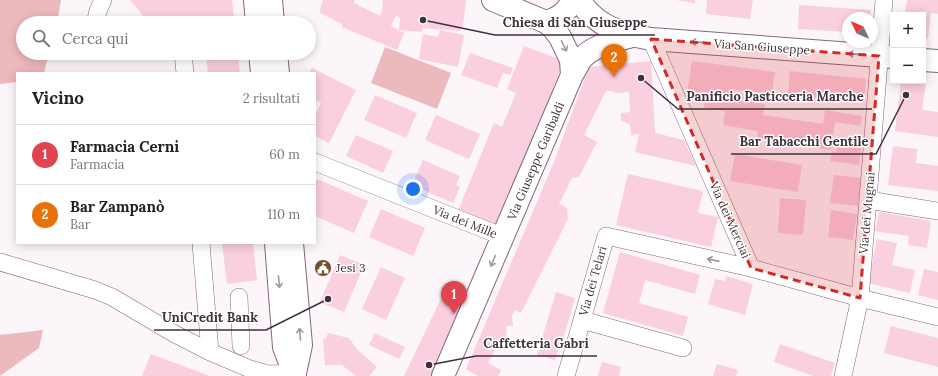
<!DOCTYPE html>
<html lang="it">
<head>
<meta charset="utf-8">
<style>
  :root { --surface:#fff; --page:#f2f2f2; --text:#222; --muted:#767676; --line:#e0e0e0; --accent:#725128 }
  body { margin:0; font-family:Lora,serif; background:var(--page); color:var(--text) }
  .controls { position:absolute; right:12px; top:12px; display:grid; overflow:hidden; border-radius:0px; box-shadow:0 2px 10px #0003 }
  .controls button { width:36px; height:36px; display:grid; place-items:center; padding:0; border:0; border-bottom:1px solid var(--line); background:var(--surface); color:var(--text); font:20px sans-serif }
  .compass { position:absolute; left:842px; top:12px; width:36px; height:36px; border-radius:50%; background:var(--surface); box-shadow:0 2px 10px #0003; rotate:314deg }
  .you { position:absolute; left:413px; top:189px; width:14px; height:14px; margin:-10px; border:3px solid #fff; border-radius:50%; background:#1a73e8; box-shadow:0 0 0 6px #1a73e833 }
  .badge { display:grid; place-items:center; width:26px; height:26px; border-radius:50%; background:var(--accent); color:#fff; font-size:13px; font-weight:700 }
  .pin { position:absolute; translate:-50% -33px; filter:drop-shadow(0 1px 2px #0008) }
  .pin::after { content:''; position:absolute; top:21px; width:14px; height:12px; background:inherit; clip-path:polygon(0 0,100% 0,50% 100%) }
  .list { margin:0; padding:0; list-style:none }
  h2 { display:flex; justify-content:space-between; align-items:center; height:52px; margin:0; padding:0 16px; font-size:17px }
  h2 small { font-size:13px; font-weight:400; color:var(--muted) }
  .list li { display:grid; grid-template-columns:26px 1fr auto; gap:12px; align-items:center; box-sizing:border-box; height:60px; padding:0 16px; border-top:1px solid var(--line) }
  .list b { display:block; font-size:15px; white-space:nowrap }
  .list p { margin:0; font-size:13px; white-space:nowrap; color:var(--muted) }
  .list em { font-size:13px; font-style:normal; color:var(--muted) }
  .icon { flex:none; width:22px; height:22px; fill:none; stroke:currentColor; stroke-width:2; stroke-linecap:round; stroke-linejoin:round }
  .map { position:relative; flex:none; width:938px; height:376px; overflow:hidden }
  .search { position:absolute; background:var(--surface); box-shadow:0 2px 10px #0003; left:16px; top:16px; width:300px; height:44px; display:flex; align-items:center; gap:10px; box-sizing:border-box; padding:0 14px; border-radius:22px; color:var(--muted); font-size:15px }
  .panel { position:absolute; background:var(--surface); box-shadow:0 2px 10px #0003; left:16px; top:72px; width:300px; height:172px; border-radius:0px }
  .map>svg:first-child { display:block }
</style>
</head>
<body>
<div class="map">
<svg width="938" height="376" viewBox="0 0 938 376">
  <rect width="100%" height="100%" fill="#fcf5fa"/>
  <path fill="#ecb9bd" d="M0 0H61L57 23H23V53H49L44 73H17V82L0 84Z
    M385 47 451 73 437 109 371 83Z
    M43 330 39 348 0 376V335Z"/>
  <path fill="#facfdf" d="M130 0H232L234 18H228L229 21 210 23H204V19L164 23H142V14Z
    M323 0H354V3L380 16 382 12 383 0H466L463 25 460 31 423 28 421 32 399 30 400 18 396 15 391 26 404 33 397 50 342 27V24L320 13 321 6Z
    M676 0H695V3Z
    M707 0H753L750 19 706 14Z
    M907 0H938V14L931 13 928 39 923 38V15H905Z
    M799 5 871 10 870 18H848V32L798 29Z
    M440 30 464 35 458 67 419 59 423 34 438 37Z
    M524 46 564 61 498 226 458 211 494 123 502 127 516 93 507 89Z
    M206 53H238L240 73H208Z
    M470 53 513 68 510 75 503 73 497 88 461 75Z
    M651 61 655 133 684 140 696 166 635 152 639 134 631 135 630 125 621 120V113L630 112 629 92 616 93 611 91H606L584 135 597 142 579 177 572 178 559 204 567 208 568 219 521 313 515 310 512 315 513 326H506L507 341 499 342 488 363 501 370 498 376H478L466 369 554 162 589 67Z
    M692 61 775 72 772 94 729 89 728 98 687 93Z
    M312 68 356 90 329 143 315 136V115L321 103 315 100V73H309Z
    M790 71 866 79 864 102 788 94Z
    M901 81 926 83 922 110 938 112V137L895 131Z
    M375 95 417 113 406 138 364 120Z
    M706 96 765 104 763 115 823 124 825 110 862 116 861 126 835 122 831 150 757 139 758 131 723 125 725 111 704 108Z
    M436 115 480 134 469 159 425 140Z
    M356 135 393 151 383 173 346 156Z
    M838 137 862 141 859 165 830 161 832 151 836 152Z
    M893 146 917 149 916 163 938 166V191L888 185Z
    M735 154 802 165 798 192 730 181Z
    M423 160 460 176 456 185 460 187 453 203 412 185Z
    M628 174 703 191 698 213 718 217 711 247 616 225Z
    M834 175 861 178 858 206 830 203Z
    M317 179 368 201 354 233 315 216V183Z
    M780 198 806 200 803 235 778 233Z
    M381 209 425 228 413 256 369 237Z
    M831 210 857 214 853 240 828 237Z
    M879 212 931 221 927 248 908 245 909 236 875 231Z
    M877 239 897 243 892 265 915 270 910 293 868 283Z
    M222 243H253L257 280 227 284Z
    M620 252 700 275 695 294 645 280 639 303 688 317 683 336 603 313Z
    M340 255 364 265 344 312 320 302Z
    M381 267 405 278 386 320 362 309Z
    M924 269 938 272V300L918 295Z
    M726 276 753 284 745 315 708 304 715 279 725 281Z
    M445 290 469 302 433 376H404Z
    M556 292 575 298 562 343H560L555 360 537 355Z
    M891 326 938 338V367L884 353Z
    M328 333 349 338 357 349 377 367 369 376H356L342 365H325L323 339H326Z
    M375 333 405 347 399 359 369 345Z
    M780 344 835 363 831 376H813L774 362Z
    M151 354 210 376H142Z
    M602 362 621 367 619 376H598Z
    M717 364 738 370 736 376H713Z"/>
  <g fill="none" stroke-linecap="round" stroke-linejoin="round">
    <g stroke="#84687d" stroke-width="18">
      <path id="minor" d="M95 23 98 11 103 0
        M651 39 751 268 860 298 938 317
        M183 53 185 73
        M315 162 504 237
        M868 200 938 211
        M201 243 210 352
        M0 262 95 290 112 297 173 333 210 352 250 369 268 374 295 373
        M239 297 241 346
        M582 320 683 348
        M566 376 606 236 751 268
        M843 376 860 298 884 0"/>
    </g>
    <g stroke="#84687d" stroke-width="24">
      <path id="major" d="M255 0 257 23
        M271 0 273 23
        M493 0 546 22 553 28 560 37 571 60 572 75
        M579 0C596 27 622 34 651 39L893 57
        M546 22C557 19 568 12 572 0
        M260 53 262 73
        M276 53 278 73
        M923 60 938 61
        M276 243 284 347 295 376
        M292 243 301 345 295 373
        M443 376 572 75C575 70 578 64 581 59 594 45 615 41 632 36"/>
    </g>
    <use href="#minor" stroke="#fff" stroke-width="17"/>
    <use href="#major" stroke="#fff" stroke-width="22"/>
  </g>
  <defs><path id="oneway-shaft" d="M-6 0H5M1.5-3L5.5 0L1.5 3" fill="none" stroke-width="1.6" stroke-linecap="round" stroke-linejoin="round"/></defs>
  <g stroke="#9f989e">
    <use href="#oneway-shaft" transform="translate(697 42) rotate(-176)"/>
    <use href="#oneway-shaft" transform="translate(564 46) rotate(64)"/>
    <use href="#oneway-shaft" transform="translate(854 54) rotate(-176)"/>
    <use href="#oneway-shaft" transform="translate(713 260) rotate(-167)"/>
    <use href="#oneway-shaft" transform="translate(493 261) rotate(113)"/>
    <use href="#oneway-shaft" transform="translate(279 282) rotate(85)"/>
    <use href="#oneway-shaft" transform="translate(300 334) rotate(-95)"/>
  </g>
  <path fill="#d62828" fill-opacity="0.2" stroke="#d62828" stroke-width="3" stroke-dasharray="8 5" stroke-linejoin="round" d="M651 39 879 56 860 298 751 268Z"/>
  <defs>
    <g id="civic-disc" transform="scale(0.9)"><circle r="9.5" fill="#725128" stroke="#fff"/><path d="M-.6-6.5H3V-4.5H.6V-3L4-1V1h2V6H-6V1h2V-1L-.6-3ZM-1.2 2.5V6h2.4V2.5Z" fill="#fff"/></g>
  </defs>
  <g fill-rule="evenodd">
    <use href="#civic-disc" x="323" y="268"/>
  </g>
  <g text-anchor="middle" stroke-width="3" stroke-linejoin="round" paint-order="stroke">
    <g font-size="12" fill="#3f323c" stroke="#fff">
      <text transform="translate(762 47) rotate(4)" y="4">Via San Giuseppe</text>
      <text transform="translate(536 161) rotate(-67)" y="4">Via Giuseppe Garibaldi</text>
      <text transform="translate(867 213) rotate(-85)" y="4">Via dei Mugnai</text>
      <text transform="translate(730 220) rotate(66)" y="4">Via dei Merciai</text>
      <text transform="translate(465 222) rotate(22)" y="4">Via dei Mille</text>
      <text transform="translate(593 281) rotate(-74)" y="4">Via dei Telari</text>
    </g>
    <g font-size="12" fill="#3f323c" stroke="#fff" text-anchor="start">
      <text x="336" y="272">Jesi 3</text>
    </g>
  </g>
  <path fill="none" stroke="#3f323c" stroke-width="1.5" d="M423 20L495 35H655M641 78L678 109H872M906 95L876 154H731M328 299L266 330H154M429 365L476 356H597"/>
  <g fill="#3f323c" stroke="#fff" stroke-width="1.5">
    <circle cx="423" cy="20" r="4"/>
    <circle cx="641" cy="78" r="4"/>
    <circle cx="906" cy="95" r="4"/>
    <circle cx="328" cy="299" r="4"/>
    <circle cx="429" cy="365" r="4"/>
  </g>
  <g font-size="13" text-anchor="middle" font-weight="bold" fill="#3f323c" stroke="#fff" stroke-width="3" stroke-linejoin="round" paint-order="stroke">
    <text x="575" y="27">Chiesa di San Giuseppe</text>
    <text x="775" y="101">Panificio Pasticceria Marche</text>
    <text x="804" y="146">Bar Tabacchi Gentile</text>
    <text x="210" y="322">UniCredit Bank</text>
    <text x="536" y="348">Caffetteria Gabri</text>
  </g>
</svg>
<div class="controls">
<button>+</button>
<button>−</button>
</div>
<svg class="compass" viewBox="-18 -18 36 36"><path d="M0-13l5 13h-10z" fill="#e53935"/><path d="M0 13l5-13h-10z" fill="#767676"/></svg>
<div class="you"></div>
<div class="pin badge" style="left:454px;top:314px;background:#e0444e">1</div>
<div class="pin badge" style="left:614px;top:77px;background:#e8710a">2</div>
<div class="search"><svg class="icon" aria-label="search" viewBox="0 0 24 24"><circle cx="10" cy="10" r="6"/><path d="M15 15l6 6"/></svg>Cerca qui</div>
<section class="panel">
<h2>Vicino<small>2 risultati</small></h2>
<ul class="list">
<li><span class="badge" style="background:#e0444e">1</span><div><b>Farmacia Cerni</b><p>Farmacia</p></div><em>60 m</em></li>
<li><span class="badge" style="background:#e8710a">2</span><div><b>Bar Zampanò</b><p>Bar</p></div><em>110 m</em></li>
</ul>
</section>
</div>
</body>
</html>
